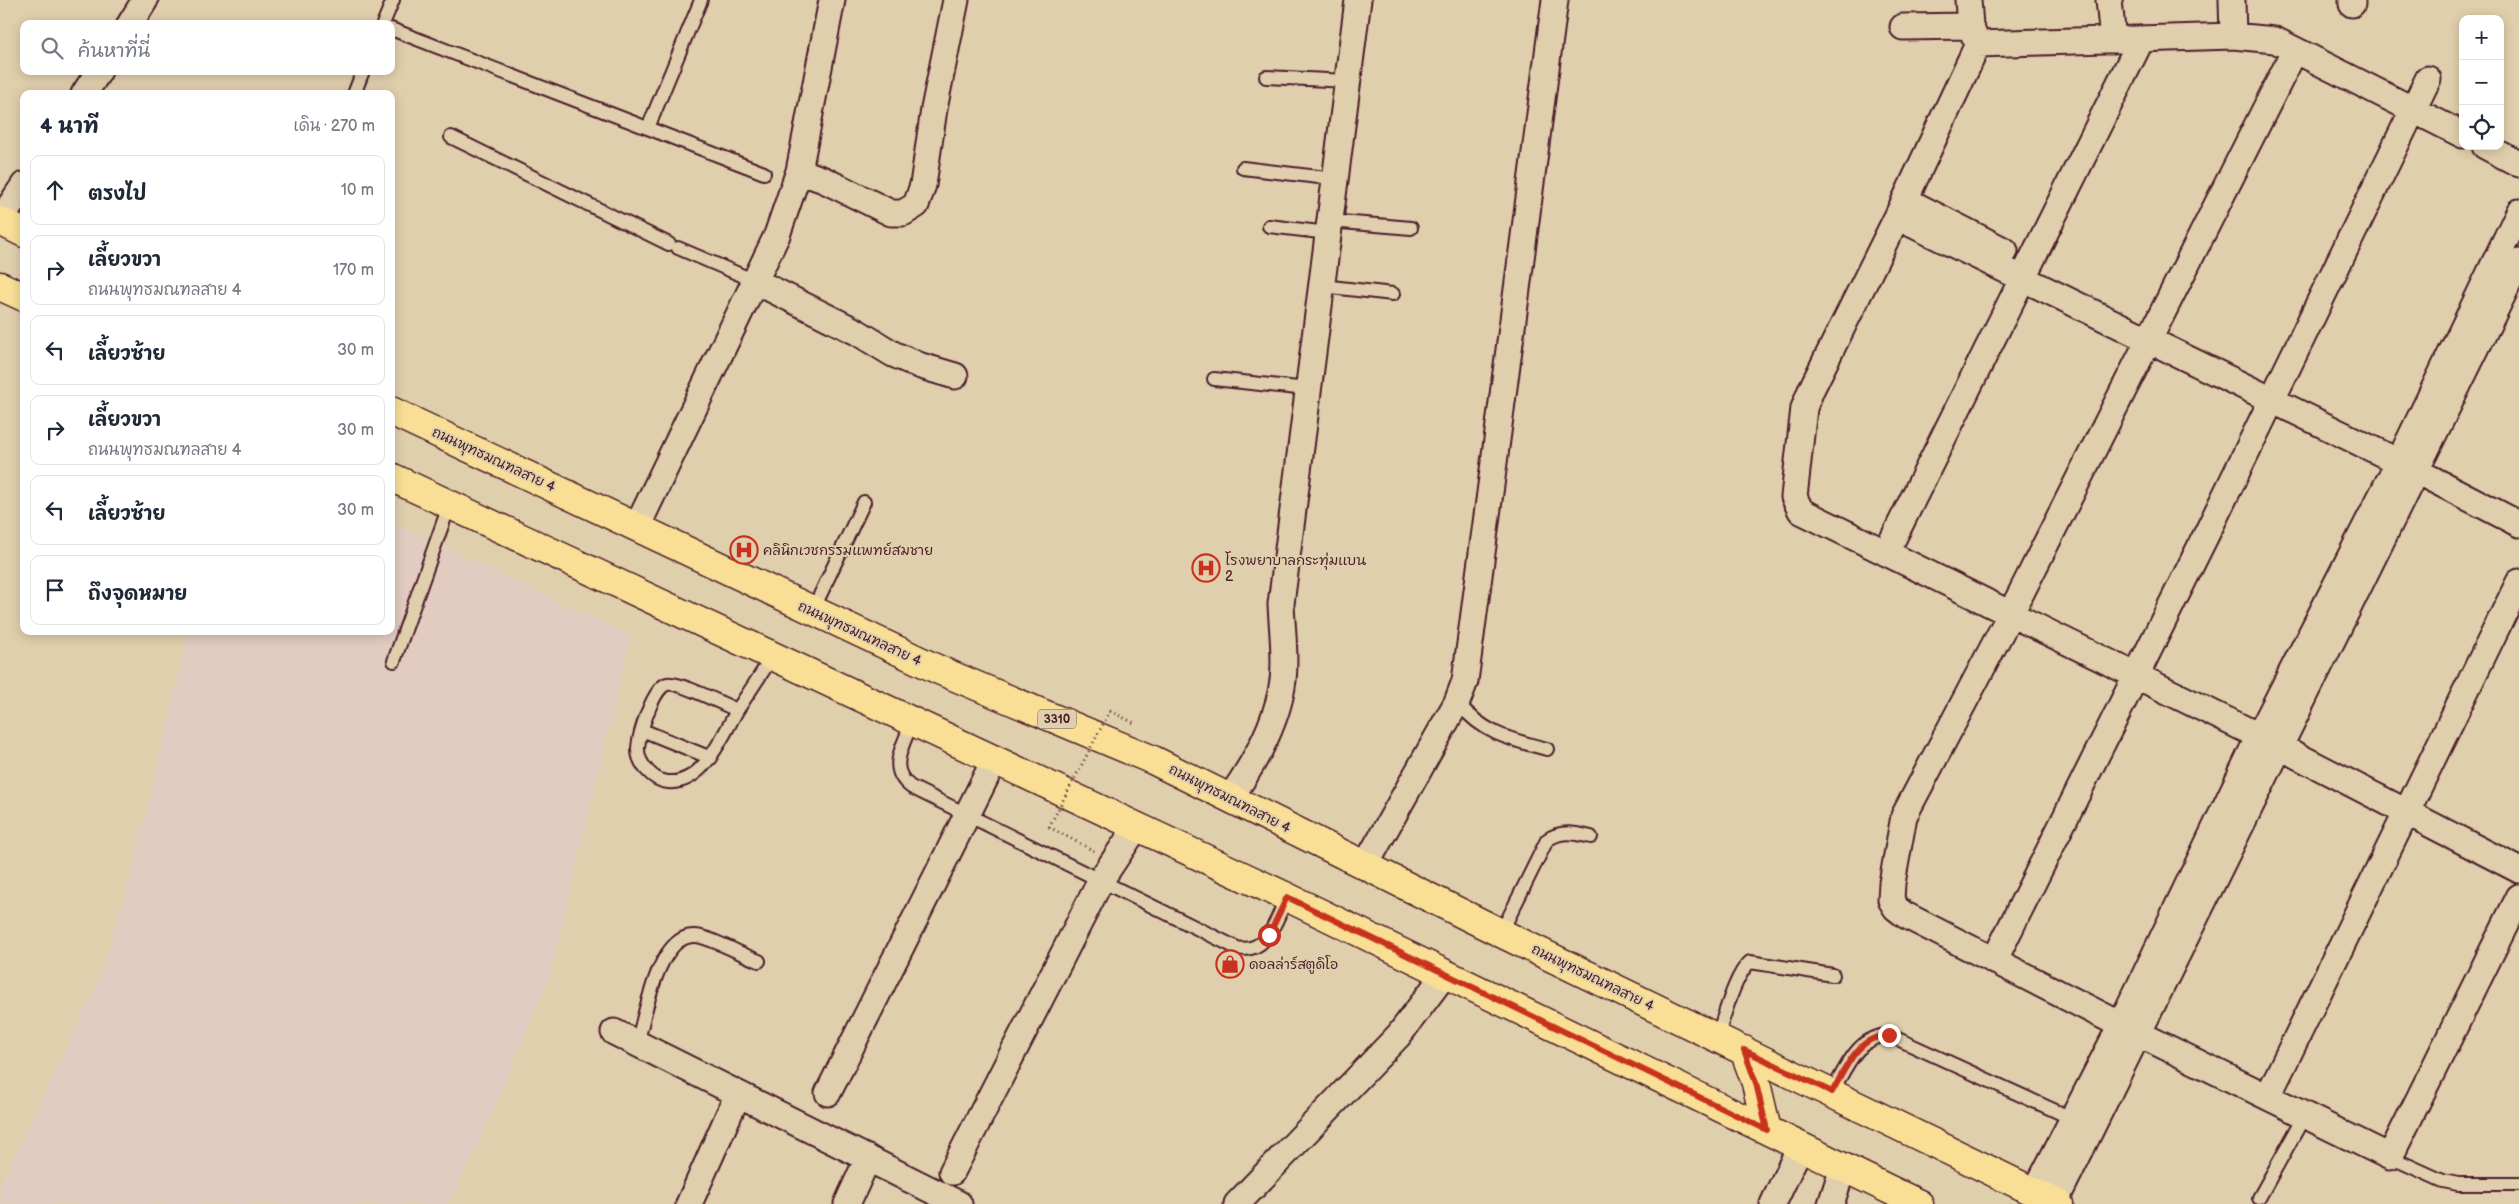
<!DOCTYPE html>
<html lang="th">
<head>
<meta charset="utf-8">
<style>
  :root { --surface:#fff; --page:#f6f6f7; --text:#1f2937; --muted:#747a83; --line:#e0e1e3 }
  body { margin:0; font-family:"Balsamiq Sans","Playpen Sans Thai",sans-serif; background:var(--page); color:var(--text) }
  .controls { position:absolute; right:15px; top:15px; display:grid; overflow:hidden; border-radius:10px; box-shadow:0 2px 12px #0003 }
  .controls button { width:45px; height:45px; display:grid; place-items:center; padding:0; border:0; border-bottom:1px solid var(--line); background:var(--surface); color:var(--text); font:25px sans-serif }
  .stop { position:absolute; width:15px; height:15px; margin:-11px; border:4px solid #c8321e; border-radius:50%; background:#fff }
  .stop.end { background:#c8321e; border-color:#fff; box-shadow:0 1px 5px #0008 }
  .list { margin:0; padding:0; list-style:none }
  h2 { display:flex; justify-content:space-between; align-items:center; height:65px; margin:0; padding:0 20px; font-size:21px }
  h2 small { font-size:16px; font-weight:400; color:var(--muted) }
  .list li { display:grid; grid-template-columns:32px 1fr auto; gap:15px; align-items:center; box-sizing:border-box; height:70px; margin:0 10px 10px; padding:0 10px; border:1px solid var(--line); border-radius:10px }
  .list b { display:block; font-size:19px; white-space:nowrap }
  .list p { margin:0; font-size:16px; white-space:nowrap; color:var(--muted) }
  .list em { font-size:16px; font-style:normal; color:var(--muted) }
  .icon { flex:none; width:28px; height:28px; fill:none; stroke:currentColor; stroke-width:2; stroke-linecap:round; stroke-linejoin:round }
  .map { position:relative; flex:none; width:2519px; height:1204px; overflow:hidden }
  .search { position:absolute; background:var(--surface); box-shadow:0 2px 12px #0003; left:20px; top:20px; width:375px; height:55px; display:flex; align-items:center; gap:12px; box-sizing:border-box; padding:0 18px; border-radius:10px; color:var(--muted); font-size:19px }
  .panel { position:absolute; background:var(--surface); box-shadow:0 2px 12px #0003; left:20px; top:90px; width:375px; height:545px; border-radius:10px }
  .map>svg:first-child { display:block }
</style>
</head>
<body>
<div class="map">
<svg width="2519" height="1204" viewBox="0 0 2519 1204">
  <rect width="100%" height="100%" fill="#e0cfac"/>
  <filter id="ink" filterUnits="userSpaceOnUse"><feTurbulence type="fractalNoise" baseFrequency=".02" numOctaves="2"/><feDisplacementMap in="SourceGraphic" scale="10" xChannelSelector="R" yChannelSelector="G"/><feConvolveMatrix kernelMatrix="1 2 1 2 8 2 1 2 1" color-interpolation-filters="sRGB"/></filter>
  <g filter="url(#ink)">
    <path fill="#e2ccc1" d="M391 522 631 636 550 976 478 1147 448 1204H0V1185L96 986 132 872 189 631H391Z"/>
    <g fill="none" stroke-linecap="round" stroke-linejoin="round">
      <g stroke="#4a1f2b" stroke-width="16">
        <path id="lane" d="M383 24 393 0
          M391 29 764 173
          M1266 77 1348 81
          M354 94 363 71
          M648 128 701 0
          M451 137 669 244
          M1243 168 1335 179
          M1330 221 1411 228
          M1269 226 1328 233
          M678 248 755 281
          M1322 286 1393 294
          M1214 379 1307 389
          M813 610 864 502
          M394 661 449 506
          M1457 702C1484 734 1508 739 1547 749
          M737 710C724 705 679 681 667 684 653 688 639 734 638 748 637 763 653 781 668 782 704 785 723 734 738 709 750 691 762 673 773 655
          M912 721C904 746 886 768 911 787L1237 948C1268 955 1276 919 1287 897
          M642 730 711 758
          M1501 933 1547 840C1561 830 1575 833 1591 837
          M1717 1037C1724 1018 1735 974 1750 962L1833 975
          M637 1044C645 1016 658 934 695 936 708 936 745 956 759 961
          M1832 1092C1846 1068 1857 1036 1889 1035L2071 1118
          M2390 1157 2443 1181 2458 1184H2519
          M2259 1198 2305 1115"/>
      </g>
      <g stroke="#4a1f2b" stroke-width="29">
        <path id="street" d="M1968 0 1970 26 1977 42
          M2109 0 2113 40
          M2232 0 2233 36
          M2352 0V4
          M130 24 145 0
          M1903 27 1970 26
          M2295 50 2275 40 2233 36 1978 44 1897 217 1811 390 1804 408 1794 497 1801 511 2259 736 2519 870
          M84 94 99 71
          M2463 135 2295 50 2010 615 1904 816 1892 883 1891 900 1896 908 1905 915 2121 1025 2390 1157 2519 897
          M2485 146 2519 164
          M799 171 824 180 891 213H903L916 205 923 185 934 109 956 0
          M1905 200 2005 251
          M1897 217 2399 462 2519 524
          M0 221 24 185
          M755 281 857 332 893 354 921 366 955 376
          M637 527 777 235 799 171 832 0
          M1886 553 2141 40
          M1230 798C1254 764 1278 722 1283 680 1286 656 1282 629 1281 604L1358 0
          M1365 866 1457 702 1465 681C1497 454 1524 227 1555 0
          M1994 961 2210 527 2428 79
          M614 1032 959 1204
          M828 1093 995 759
          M2268 1096 2519 582
          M952 1172 1101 880 1137 826
          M2035 1192 2121 1025 2259 736 2405 449 2519 212
          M2055 1202 2519 262
          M689 1204 738 1094
          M847 1204 868 1158
          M1237 1204 1399 1035 1444 975
          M1773 1204 1800 1147
          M1831 1204 1843 1167"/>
      </g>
      <g stroke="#4a1f2b" stroke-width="31">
        <path id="primary" d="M0 221 24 233
          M0 286 24 297
          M391 411 939 670 1153 760 1501 933 2059 1204
          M391 477 1287 897 1919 1204
          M1744 1050 1756 1083 1767 1130"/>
      </g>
      <path stroke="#4a1f2b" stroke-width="3" stroke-dasharray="1 4" stroke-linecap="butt" d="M1110 711 1136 724
        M1049 827 1094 851"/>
      <use href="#lane" stroke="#e0cfac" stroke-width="12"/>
      <use href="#street" stroke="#e0cfac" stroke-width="25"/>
      <use href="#primary" stroke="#f9df96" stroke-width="28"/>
      <path stroke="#4a1f2b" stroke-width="3" stroke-dasharray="1 4" stroke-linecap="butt" d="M1049 827 1110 711"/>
    </g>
  </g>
  <g fill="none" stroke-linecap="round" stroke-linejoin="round" filter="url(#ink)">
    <path stroke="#c8321e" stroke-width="6" d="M1269 935 1287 897 1767 1130 1756 1083 1744 1050 1832 1092C1846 1068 1857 1036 1889 1035"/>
  </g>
  <defs>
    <g id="hospital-ring" transform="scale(1.4375)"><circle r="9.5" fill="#e0cfac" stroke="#c8321e" stroke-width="1.5"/><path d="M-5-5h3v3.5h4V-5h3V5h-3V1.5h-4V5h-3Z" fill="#c8321e"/></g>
    <g id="shop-ring" transform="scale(1.4375)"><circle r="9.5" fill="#e0cfac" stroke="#c8321e" stroke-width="1.5"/><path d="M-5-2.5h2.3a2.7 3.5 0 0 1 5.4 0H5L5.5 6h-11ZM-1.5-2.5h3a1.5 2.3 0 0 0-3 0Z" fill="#c8321e"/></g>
  </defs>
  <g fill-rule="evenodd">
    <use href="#hospital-ring" x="744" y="550"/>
    <use href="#hospital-ring" x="1206" y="568"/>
    <use href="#shop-ring" x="1230" y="964"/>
  </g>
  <g text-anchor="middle" stroke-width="4" stroke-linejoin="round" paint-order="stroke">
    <rect fill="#e0cfac" stroke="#775452" stroke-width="1" x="1038" y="709.5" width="38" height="19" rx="4"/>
    <g font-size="12" font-weight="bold" fill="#4a1f2b">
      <text x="1057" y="723">3310</text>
    </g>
    <g font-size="14" fill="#4a1f2b" stroke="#e0cfac">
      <text transform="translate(494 459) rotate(25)" y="5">ถนนพุทธมณฑลสาย 4</text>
      <text transform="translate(860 633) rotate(25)" y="5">ถนนพุทธมณฑลสาย 4</text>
      <text transform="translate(1230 798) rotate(27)" y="5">ถนนพุทธมณฑลสาย 4</text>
      <text transform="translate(1593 977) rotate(26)" y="5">ถนนพุทธมณฑลสาย 4</text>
    </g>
    <g font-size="14" fill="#4a1f2b" stroke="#e0cfac" text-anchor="start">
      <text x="763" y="555">คลินิกเวชกรรมแพทย์สมชาย</text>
      <text x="1225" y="565">โรงพยาบาลกระทุ่มแบน<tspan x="1225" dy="16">2</tspan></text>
      <text x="1249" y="969">ดอลล่าร์สตูดิโอ</text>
    </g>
  </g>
</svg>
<div class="controls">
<button>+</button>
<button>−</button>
<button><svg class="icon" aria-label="locate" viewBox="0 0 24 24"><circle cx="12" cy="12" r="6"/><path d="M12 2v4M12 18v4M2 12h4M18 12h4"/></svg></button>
</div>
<div class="stop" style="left:1269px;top:935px"></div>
<div class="stop end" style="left:1889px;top:1035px"></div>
<div class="search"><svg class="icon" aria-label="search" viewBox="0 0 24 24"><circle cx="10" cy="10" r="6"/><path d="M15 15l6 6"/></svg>ค้นหาที่นี่</div>
<section class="panel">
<h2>4 นาที<small>เดิน · 270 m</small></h2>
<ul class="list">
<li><svg class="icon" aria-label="ahead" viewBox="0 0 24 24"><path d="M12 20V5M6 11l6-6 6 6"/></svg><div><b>ตรงไป</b></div><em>10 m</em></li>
<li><svg class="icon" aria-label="right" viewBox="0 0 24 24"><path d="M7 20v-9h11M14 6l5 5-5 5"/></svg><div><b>เลี้ยวขวา</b><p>ถนนพุทธมณฑลสาย 4</p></div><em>170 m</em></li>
<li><svg class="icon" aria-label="left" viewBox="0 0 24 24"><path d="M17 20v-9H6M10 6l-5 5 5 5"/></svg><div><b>เลี้ยวซ้าย</b></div><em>30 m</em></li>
<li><svg class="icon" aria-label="right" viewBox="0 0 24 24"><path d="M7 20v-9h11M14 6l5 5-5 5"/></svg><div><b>เลี้ยวขวา</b><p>ถนนพุทธมณฑลสาย 4</p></div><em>30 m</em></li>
<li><svg class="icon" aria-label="left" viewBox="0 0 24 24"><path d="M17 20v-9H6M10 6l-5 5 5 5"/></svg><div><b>เลี้ยวซ้าย</b></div><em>30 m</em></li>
<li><svg class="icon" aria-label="arrive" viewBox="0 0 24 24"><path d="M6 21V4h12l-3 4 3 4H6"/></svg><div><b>ถึงจุดหมาย</b></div></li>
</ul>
</section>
</div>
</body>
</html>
